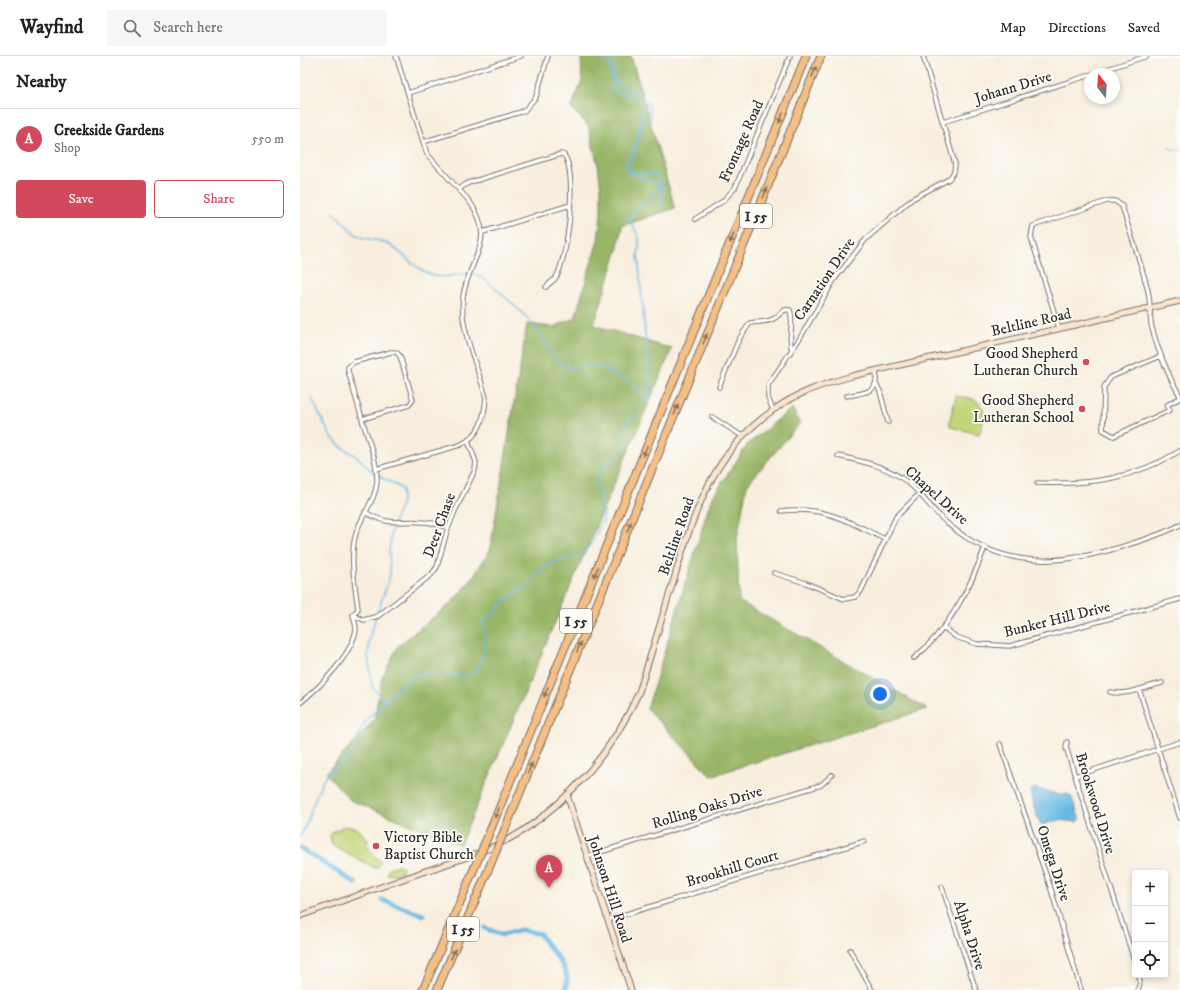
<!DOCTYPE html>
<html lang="en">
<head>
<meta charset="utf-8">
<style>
  :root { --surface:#fff; --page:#f6f6f6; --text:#202124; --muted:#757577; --line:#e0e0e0; --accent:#d1495b }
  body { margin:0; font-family:"IM FELL DW Pica",serif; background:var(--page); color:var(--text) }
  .controls { position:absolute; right:12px; bottom:12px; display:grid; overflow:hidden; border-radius:4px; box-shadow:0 2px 6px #0003 }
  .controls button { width:36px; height:36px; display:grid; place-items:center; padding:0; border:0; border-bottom:1px solid var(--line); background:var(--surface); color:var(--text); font:20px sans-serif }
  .compass { position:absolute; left:784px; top:12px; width:36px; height:36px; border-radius:50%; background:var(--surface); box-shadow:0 2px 6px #0003; rotate:343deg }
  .you { position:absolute; left:580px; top:638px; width:14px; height:14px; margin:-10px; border:3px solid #fff; border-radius:50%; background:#1a73e8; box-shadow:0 0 0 6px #1a73e833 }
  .badge { display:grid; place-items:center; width:26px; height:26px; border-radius:50%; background:var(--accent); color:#fff; font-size:13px; font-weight:700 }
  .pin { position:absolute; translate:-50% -33px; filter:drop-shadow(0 1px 2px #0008) }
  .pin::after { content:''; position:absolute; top:21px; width:14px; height:12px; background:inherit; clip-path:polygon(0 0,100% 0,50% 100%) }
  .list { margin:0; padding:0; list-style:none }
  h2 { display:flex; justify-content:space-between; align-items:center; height:52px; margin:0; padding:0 16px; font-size:17px }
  h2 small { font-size:13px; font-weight:400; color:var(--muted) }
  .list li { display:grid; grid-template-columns:26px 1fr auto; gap:12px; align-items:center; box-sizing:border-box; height:60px; padding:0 16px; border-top:1px solid var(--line) }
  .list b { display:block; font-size:15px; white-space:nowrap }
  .list p { margin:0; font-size:13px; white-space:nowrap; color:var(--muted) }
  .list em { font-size:13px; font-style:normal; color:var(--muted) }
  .actions { display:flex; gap:8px; padding:12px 16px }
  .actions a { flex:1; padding:9px 0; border:1px solid var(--accent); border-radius:4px; text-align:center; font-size:14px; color:var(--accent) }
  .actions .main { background:var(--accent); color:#fff }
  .icon { flex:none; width:22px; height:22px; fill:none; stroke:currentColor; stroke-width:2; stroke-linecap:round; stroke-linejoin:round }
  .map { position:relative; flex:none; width:880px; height:934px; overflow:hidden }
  header { display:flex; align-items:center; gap:24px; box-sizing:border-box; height:56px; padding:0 20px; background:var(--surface); border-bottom:1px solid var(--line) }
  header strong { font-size:19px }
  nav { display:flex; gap:22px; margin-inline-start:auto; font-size:14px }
  .search { width:280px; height:36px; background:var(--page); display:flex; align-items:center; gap:10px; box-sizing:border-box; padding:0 14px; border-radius:4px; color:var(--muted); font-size:15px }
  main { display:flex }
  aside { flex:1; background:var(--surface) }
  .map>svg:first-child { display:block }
</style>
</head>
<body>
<header>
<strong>Wayfind</strong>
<div class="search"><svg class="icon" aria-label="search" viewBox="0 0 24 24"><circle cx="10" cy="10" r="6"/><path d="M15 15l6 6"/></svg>Search here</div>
<nav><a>Map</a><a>Directions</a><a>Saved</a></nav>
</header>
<main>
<aside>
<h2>Nearby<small></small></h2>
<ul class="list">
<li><span class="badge">A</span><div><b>Creekside Gardens</b><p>Shop</p></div><em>550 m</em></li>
</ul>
<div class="actions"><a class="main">Save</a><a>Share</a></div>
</aside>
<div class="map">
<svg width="880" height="934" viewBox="0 0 880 934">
  <rect width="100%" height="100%" fill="#fdfcf7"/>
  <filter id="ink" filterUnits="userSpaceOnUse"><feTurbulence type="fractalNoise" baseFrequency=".025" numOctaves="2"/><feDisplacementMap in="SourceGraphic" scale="8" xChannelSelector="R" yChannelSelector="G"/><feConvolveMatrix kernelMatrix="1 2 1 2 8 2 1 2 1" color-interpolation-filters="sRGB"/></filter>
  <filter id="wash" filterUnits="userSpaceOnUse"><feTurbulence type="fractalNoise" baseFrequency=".012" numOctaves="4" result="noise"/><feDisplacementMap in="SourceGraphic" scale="16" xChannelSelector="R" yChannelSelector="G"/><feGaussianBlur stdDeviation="0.9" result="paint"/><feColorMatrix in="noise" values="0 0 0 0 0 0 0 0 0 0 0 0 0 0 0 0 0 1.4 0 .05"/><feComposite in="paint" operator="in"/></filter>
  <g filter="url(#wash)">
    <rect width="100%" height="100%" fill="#f8eede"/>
    <path fill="#c2d578" stroke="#768052" d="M656 340C661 341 670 341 675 344 688 351 684 367 679 378L651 371 649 367Z
      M44 770 57 772 69 785 66 787 75 801 81 805 78 811 75 812 32 789 30 780 33 776Z
      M98 809 103 811 102 816 92 819 87 818 89 812Z"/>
    <path fill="#99b668" stroke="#62704a" d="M281 0H331L375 152 322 170 317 196 294 269 372 293 160 789 50 744 26 717 74 664 82 622 98 590 151 547 169 527 190 494 227 268 253 271 275 262 298 184 301 158V133L298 110 288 70 271 52 282 25Z
      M492 352 500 367 447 429 437 483 439 545 627 653 411 720 347 653 411 443 448 388Z"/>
    <path fill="#69bae4" stroke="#4a7288" d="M734 732 760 739 767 738 771 740 780 764 778 766 759 764 741 769 733 749 730 735Z"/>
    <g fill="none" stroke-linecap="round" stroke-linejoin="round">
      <path stroke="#69bae4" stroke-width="1.5" d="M296 0 316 15 310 33 349 47 351 61 340 72
        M316 0 310 12 312 24 340 38 344 50 339 67V83L327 105V109L329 113 336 117H351L360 122C359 142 338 146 329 162 336 179 342 178 338 198L351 344
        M337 86 338 78
        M336 90 335 96 326 115 363 129 361 147
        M868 92 880 94
        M34 157C42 164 50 175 59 180 67 184 79 183 88 188 104 197 116 215 135 220 149 224 164 214 177 219 186 222 231 264 237 273 245 284 251 300 261 308 271 315 284 308 294 310 316 315 335 330 351 344
        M12 343 30 379 40 390 56 400 73 416 102 433V446L92 472 89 495 90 520 70 579 68 600 72 631 86 646
        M0 781C11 763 13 741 24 723 29 715 49 701 57 694 56 686 57 679 61 673 70 657 109 619 128 616 140 615 152 622 165 620 169 619 174 616 178 613L185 589 183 564 191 561 205 543 225 532 240 515 254 506 283 498 292 486 303 465 304 457 300 436 295 428 296 422 301 413 321 397 325 389 322 378 324 372 339 349 351 344"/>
      <path stroke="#69bae4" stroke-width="5" d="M0 792 55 827
        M82 844 123 859
        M185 872 202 879 221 874 240 878C248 893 264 905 267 921 268 925 266 930 266 934"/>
    </g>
  </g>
  <g filter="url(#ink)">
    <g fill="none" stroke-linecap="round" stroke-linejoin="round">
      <g stroke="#736f6a" stroke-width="5.5">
        <path id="street" d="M792 18 847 0
          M108 37 221 0
          M643 66 790 19
          M123 86 224 55 236 41 248 0
          M159 133 168 127 261 98 264 99C278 116 268 205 255 223 252 226 248 228 246 231
          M395 163 423 145 435 132 490 0
          M183 176 270 149
          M759 272 731 181 733 170 807 145H815L822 150C830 178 841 206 848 235 851 247 849 260 852 272 858 295 868 319 880 340
          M91 296H96L100 300 113 344 109 349 62 363 48 315V311L54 306Z
          M861 300 811 321 804 331 803 374 814 380 870 354 867 349 880 342
          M576 328 580 335 588 366
          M419 331 439 283 450 267C458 265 466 267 473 263 480 260 482 252 490 254 495 267 487 281 492 294
          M547 340C566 336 579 338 576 314
          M473 354 468 342V329L500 282 534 224 566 183 612 143 649 123 654 116 655 108 623 0
          M412 361 442 380
          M538 400C565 406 592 411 613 431 625 443 635 457 648 468 700 512 753 510 814 493 837 486 859 480 880 469
          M76 413 160 389C180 380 184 363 186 342 178 310 159 273 163 241 168 203 198 185 170 146L127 98 96 0
          M737 427C791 429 833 423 880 395
          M481 455C525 450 547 465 585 483
          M65 456C92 472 97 463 123 466 132 466 140 469 148 472
          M474 517 506 527 544 543 555 541 561 535 596 461 619 438
          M53 559 64 564 78 560 131 519 137 511 147 475 155 455 175 414 176 406 168 385
          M53 559 58 553C55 528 49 502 56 477 62 458 77 443 77 423 77 403 67 381 62 363
          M643 571 656 581 677 588 710 590 880 543
          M614 602C647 576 671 531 685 491
          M839 633 880 762
          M810 636C827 640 845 631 862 627
          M0 647C20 631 51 600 56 574 56 569 54 563 53 559
          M767 686 766 691 775 720 835 907
          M700 688 750 830 781 934
          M775 720 880 686
          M287 800 521 729 532 719
          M642 831 676 934
          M307 864 565 785
          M550 894 572 934
          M838 934 840 926 839 919"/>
      </g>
      <g stroke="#736f6a" stroke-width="7">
        <path id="secondary" d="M267 739 331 934
          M0 860C39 846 78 832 117 818 152 806 189 796 221 776 273 742 314 692 339 636 351 599 362 561 374 523 394 457 412 397 472 355 496 337 524 328 552 320L880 245"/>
      </g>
      <g stroke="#736f6a" stroke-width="9">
        <path id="highway" d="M210 761 521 0
          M192 770 506 0
          M123 934 171 820
          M137 934 189 812"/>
      </g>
      <use href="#street" stroke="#fff" stroke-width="3.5"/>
      <use href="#secondary" stroke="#fbe5cf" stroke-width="5"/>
      <use href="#highway" stroke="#f5bf86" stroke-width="7"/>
      <g stroke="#736f6a" stroke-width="9" stroke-linecap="butt">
        <path id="highway-bridge" d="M189 812 210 761
          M171 820 192 770"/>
      </g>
      <use href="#highway-bridge" stroke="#f5bf86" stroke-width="7"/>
    </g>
    <defs><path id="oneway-solid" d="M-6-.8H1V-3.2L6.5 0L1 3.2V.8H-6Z"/></defs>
    <g fill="#907558">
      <use href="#oneway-solid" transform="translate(514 16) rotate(-68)"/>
      <use href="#oneway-solid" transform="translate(481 62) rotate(112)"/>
      <use href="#oneway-solid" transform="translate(465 137) rotate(-68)"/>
      <use href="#oneway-solid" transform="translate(432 182) rotate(112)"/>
      <use href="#oneway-solid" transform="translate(405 283) rotate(-68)"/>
      <use href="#oneway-solid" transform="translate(376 354) rotate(-68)"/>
      <use href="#oneway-solid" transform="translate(345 395) rotate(112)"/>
      <use href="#oneway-solid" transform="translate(329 471) rotate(-68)"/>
      <use href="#oneway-solid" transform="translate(296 516) rotate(112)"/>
      <use href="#oneway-solid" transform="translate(279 591) rotate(-68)"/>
      <use href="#oneway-solid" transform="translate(246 636) rotate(112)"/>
      <use href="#oneway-solid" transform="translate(230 712) rotate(-68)"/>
      <use href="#oneway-solid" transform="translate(197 757) rotate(112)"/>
      <use href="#oneway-solid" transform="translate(153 898) rotate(-67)"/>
    </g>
  </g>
  <g fill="#d1495b" stroke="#fdfcf7" stroke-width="1.5">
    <circle cx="786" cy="306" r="4"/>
    <circle cx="782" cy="353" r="4"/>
    <circle cx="76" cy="790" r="4"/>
  </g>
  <g text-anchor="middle" stroke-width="3.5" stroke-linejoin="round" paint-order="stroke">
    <g fill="#fdfcf7" stroke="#6a6a68" stroke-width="1">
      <rect x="440" y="148" width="32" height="24" rx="3"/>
      <rect x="260" y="553" width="32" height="24" rx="3"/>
      <rect x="147" y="861" width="32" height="24" rx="3"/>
    </g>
    <g font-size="14" font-weight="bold" fill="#2b2b2b">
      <text x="456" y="165">I 55</text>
      <text x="276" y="570">I 55</text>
      <text x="163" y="878">I 55</text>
    </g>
    <g font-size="15" fill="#2b2b2b" stroke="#fdfcf7">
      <text transform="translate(713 31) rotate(-17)" y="5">Johann Drive</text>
      <text transform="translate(441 85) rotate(-66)" y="5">Frontage Road</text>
      <text transform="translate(524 223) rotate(-56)" y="5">Carnation Drive</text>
      <text transform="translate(731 266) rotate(-13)" y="5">Beltline Road</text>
      <text transform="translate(637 439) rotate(42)" y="5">Chapel Drive</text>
      <text transform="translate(139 469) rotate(-70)" y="5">Deer Chase</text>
      <text transform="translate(376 480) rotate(-71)" y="5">Beltline Road</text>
      <text transform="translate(757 563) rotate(-14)" y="5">Bunker Hill Drive</text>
      <text transform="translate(796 747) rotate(73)" y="5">Brookwood Drive</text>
      <text transform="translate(407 751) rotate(-17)" y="5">Rolling Oaks Drive</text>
      <text transform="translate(754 807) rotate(72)" y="5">Omega Drive</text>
      <text transform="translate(432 812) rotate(-17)" y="5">Brookhill Court</text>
      <text transform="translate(310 833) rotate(72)" y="5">Johnson Hill Road</text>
      <text transform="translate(670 879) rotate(72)" y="5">Alpha Drive</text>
    </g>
    <g font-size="15" fill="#2b2b2b" stroke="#fdfcf7" text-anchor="end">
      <text x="778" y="302">Good Shepherd<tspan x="778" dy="17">Lutheran Church</tspan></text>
      <text x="774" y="349">Good Shepherd<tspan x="774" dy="17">Lutheran School</tspan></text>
      <text x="84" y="786" text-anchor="start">Victory Bible<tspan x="84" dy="17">Baptist Church</tspan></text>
    </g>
  </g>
</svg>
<div class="controls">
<button>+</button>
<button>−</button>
<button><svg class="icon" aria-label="locate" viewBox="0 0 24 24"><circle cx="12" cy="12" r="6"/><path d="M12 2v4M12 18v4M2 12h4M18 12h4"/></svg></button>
</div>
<svg class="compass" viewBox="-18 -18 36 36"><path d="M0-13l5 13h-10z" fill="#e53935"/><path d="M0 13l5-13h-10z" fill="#757577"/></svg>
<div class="you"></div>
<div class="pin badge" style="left:249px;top:832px">A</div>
</div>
</main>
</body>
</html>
